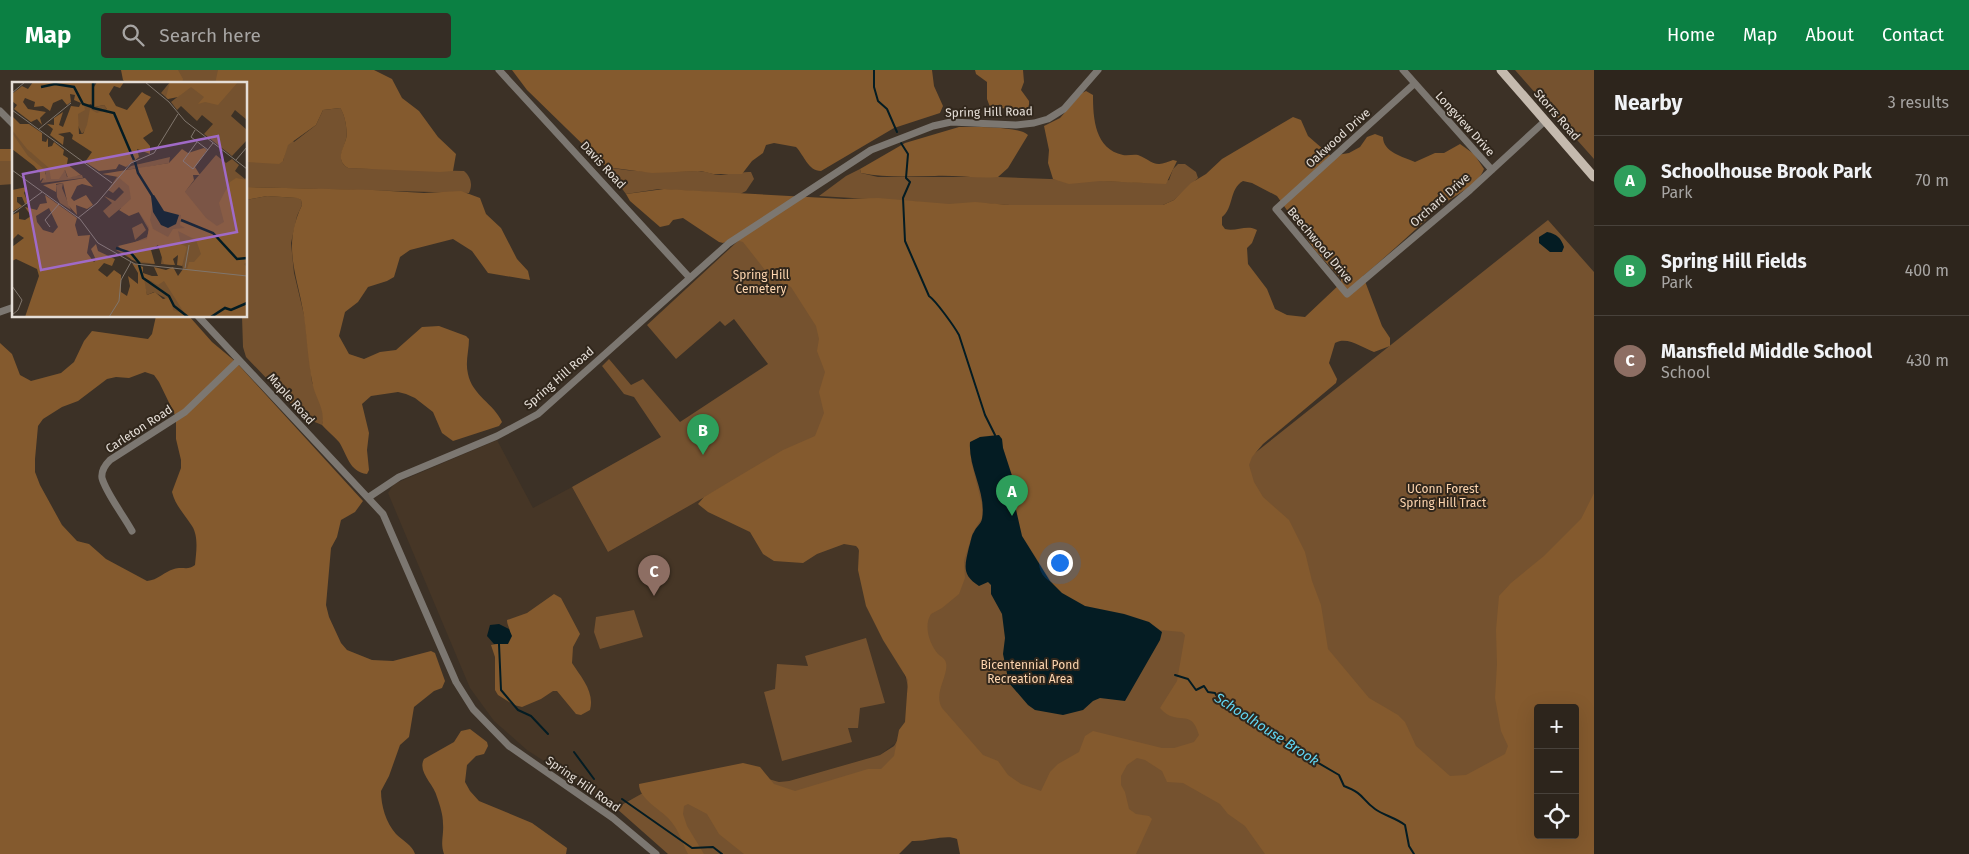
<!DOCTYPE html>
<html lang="en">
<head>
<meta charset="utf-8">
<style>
  :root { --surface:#2d251c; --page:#352d25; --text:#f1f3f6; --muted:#a7a5a3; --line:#48423b; --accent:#0b8043 }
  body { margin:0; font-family:"Fira Sans",sans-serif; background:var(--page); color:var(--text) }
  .controls { position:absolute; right:15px; bottom:15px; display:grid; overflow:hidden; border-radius:5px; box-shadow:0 5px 20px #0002 }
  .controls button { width:45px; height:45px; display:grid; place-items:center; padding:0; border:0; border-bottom:1px solid var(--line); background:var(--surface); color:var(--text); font:25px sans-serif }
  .you { position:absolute; left:1059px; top:492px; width:18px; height:18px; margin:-12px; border:4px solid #fff; border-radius:50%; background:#1a73e8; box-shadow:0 0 0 8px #1a73e833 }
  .badge { display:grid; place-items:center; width:32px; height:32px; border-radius:50%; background:var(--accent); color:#fff; font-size:16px; font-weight:700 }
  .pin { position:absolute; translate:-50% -41px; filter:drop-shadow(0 1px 2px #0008) }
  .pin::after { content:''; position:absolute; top:26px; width:18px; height:15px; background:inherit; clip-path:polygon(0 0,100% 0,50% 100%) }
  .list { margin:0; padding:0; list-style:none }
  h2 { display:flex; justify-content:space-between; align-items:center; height:65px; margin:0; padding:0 20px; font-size:21px }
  h2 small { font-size:16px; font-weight:400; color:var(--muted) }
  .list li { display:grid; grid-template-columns:32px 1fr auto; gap:15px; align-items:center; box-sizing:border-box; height:90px; padding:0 20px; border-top:1px solid var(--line) }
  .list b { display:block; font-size:19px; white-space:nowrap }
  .list p { margin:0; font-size:16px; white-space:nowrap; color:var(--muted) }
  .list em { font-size:16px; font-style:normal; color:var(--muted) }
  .icon { flex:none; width:28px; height:28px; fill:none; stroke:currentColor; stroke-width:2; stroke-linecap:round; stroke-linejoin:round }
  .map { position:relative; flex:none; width:1594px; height:784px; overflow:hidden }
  header { display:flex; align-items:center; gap:30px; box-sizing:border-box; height:70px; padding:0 25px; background:var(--accent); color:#fff }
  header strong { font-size:24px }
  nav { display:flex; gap:28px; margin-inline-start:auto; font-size:18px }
  .search { width:350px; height:45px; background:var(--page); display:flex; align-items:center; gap:12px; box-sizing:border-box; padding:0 18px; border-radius:5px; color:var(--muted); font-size:19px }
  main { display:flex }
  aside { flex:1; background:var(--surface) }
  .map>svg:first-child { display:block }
</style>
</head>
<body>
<header>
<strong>Map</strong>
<div class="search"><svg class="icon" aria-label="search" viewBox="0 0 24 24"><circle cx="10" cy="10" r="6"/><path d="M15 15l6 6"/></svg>Search here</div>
<nav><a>Home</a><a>Map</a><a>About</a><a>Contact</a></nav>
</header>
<main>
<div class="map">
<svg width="1594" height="784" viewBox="0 0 1594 784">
  <rect width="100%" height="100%" fill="#3c3126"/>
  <path fill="#463626" d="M497 370 533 438 572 417 608 482 724 416 739 435 856 473 907 612 908 648 898 671 880 685 789 711 779 712 765 708 629 730 616 738 527 680 494 651 470 618 388 423 394 414Z"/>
  <path fill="#75522f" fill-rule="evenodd" d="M155 0H227L240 14H168Z
    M1515 0H1594V89Z
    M246 21 294 72 316 55 323 40 340 38C345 43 348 62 346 69 344 79 335 90 348 98L464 101C471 107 473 115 469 123L246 117V92L283 91 286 78Z
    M14 86V114L0 115V91H9Z
    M1178 94H1185L1196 102 1198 108 1174 130 1163 135H1009L979 133 1231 402 1548 150 1594 202V784H962L952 709 883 784H668L616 738 643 723 765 708 779 712 789 711 880 685 894 676 906 656 909 622 905 603 856 473 739 435 724 416 608 482 572 417 661 367 634 327 624 324 602 296 609 289 631 315 643 309 680 352 768 294 734 249 725 256 720 251 676 289 647 255 739 170 919 132 819 126 846 106 860 99 861 103 878 107H998L1158 113 1169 110 1173 99ZM1538 638H1575V765H1538Z
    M606 97C638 103 666 102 698 101 706 101 713 105 721 105 730 104 744 102 751 102L754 109 746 121 740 124 659 119 626 124Z
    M267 126 298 128 301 130 302 135 297 146 291 173 294 203 305 249 312 312 322 338 324 347 322 355 310 350 296 339 246 287 243 277 242 246H246V130Z
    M634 540 643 567 600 579 594 562 596 547Z
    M866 568 885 633 860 638 858 658H848L852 672 782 691 764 622 775 619 777 594 808 596 805 586Z"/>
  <path fill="#845a2e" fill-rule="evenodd" d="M121 0H178L183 9 182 14H127L123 10Z
    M218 0H374L392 9 402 28 419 41 438 67 456 84 453 101 440 102 348 98C335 90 343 79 346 69 348 62 345 44 340 38L323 40 316 55 288 75 283 91 279 94 246 92V14H215Z
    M512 0H932L934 16 943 36 940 43 894 58 821 101C808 101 804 85 796 77L774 73 766 75 763 83 752 91 742 104H713L701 101 652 103 606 97 527 20Z
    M975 0H1023L1024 12 1021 20 1029 31V39L1022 41C1011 36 1001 40 990 37L987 29V12L976 4Z
    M1086 21 1093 25C1093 49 1095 79 1123 85 1128 86 1133 84 1138 85 1156 93 1153 98 1173 90L1177 91 1166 114 1100 111 1069 114 1053 109 1048 93 1049 80 1044 56 1060 48 1082 23Z
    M1293 47 1301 50 1308 66 1331 86 1349 83 1360 77 1367 67 1375 64 1383 67C1383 82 1403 87 1415 92L1435 83H1444L1460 74 1474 84 1484 99C1478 116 1454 125 1441 136 1415 160 1389 184 1363 206L1382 256 1390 268V276L1374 282C1362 278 1348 266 1335 273L1329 293 1337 309 1336 313 1263 374 1252 387 1249 395 1254 412 1263 427 1289 450 1305 482 1312 511 1321 535 1328 579 1369 628 1398 645 1405 652 1416 676 1450 706 1466 705 1505 684 1508 676 1501 661 1495 628 1497 594 1496 560 1499 526 1511 513 1544 486 1581 449 1594 423V784H1265L1245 756 1228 744 1220 734 1183 713 1167 712 1162 701 1145 690 1137 688 1127 695 1121 706V715L1125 722 1129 739 1136 744 1149 746 1152 749 1136 784H960L957 769C946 764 926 772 912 771L899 784H744L719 764 707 744 688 734 684 736 683 744 687 756 704 784H688C681 771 680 761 669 749 660 739 639 729 639 714L743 693 760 697 774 714 795 721 868 699H881L894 686 899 660 905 652 908 610 883 570 866 536 858 500 859 479 856 476 844 474 817 484 803 493 774 491 763 484 750 462 708 442 698 434 704 427 783 380 815 366 824 343 819 322 825 302 817 281 819 269 816 256 791 217 780 212 765 200 743 172 733 169 723 173 719 172 683 148 673 150 669 155 660 157 630 131 626 124 664 119 844 129 878 128 949 134 975 132 1009 135H1163L1174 130 1191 113 1206 104 1222 89ZM1243 111 1252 113 1277 126 1315 180 1341 209V213L1305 247 1287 245 1275 239 1267 219 1248 194 1247 178 1252 173 1257 160C1247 154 1236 162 1225 159L1222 155V147C1234 138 1229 119 1243 111ZM995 365 1002 369 1003 378 1015 415 1014 431 1022 466 1053 514 1062 523 1085 536 1125 544 1149 552 1160 560 1182 562 1185 565 1177 611 1160 638C1177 658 1191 636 1199 665L1194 672 1174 678H1162L1093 661 1085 666 1079 682 1058 694 1050 702 1041 721 1021 714 1008 705 998 691 983 685 942 638C933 623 949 605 946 593 945 588 941 587 938 584 930 575 923 556 931 544L942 538 959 524 965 508 964 491 973 462 982 448V435L971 391 980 367ZM1538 638H1575V765H1538Z
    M959 57C973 57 1019 56 1028 65L1008 98 998 107C977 109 956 105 935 106 911 106 886 108 861 103L860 99 905 73Z
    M0 79H14V91H0Z
    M246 117 373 120 424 123 461 121 480 128 486 144 501 158 517 189 528 201 530 210 488 203 472 181 453 169 410 180 400 187 394 207 387 211 368 217 358 232 345 242 339 266 349 284 364 289 380 282 396 280 422 257 439 256 466 266 469 269C469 281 465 292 468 304 472 325 494 334 502 352L499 356 453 371 442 363 433 342 415 328 406 324 398 322 371 326 362 334 369 363 367 380 369 400 367 404C349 402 347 384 339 372 334 366 327 361 322 355 326 338 314 327 312 311 308 290 307 268 304 246 297 203 282 177 302 135L301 130 297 128 267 126 246 130Z
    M156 246H189L212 272 236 292 363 431 355 442 341 450 337 467 331 478 326 535 329 547 341 573 347 580 372 590 393 591 431 581 435 583 445 611 442 618 434 621 414 637 409 667 400 675 389 706 381 721C381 736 386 753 396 764 403 771 412 775 415 784H0V273L12 284 20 305 31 311 61 303 74 292 84 271 92 261 148 269 152 264ZM145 302 154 305 159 312 176 347V369L181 390V398L172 422C175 435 185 445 192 456 199 467 196 483 195 495 188 501 182 496 174 499 164 502 158 510 147 511L106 489 89 474 77 471 62 455 40 415 35 402V389L38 356 43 349 62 337 78 331 107 309 116 307 129 308Z
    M554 524 561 528 580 564 573 577 572 593C581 607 595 622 590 640L581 645 576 644 557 621H553L541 629 522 637 514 635 498 625 495 620V587L491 575C498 573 510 575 510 563 510 558 507 555 507 550L527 543Z
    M470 659 487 672 488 676 484 684 476 686 467 695 465 712 470 721 479 731 532 753 567 778 566 784H444C440 773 444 765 443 754 443 744 440 736 437 727 434 714 417 702 424 689L454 672 461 661Z"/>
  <path fill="#041c23" d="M1547 162C1557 164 1561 168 1564 177L1562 182H1550L1539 173V167Z
    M999 365 1002 369 1003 378 1015 415 1014 431 1022 466 1050 511 1062 523 1085 536 1124 544 1149 552 1162 562 1160 570 1125 631 1100 628 1093 631 1083 640 1063 645 1035 640 1028 635 1009 613 1003 584 1005 568 1002 544 991 524V515L988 512 979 516C961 505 965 495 969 477 971 472 971 466 974 462 976 457 981 454 982 449 987 423 968 398 970 372L980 367Z
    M499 554 509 559 512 566 508 574H494L487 566 490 555Z"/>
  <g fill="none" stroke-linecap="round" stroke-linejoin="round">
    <path stroke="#041c23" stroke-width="2" d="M874 0V17L878 31 887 39 897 62
      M901 73 908 84 906 108 910 112 903 128 905 171 929 226C936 231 954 256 959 265L985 345 995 365
      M499 574 501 620 518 640 531 646 548 664
      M1175 605 1188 609 1196 620 1204 616 1208 622 1215 623 1219 630 1233 633 1241 644 1252 648 1258 656 1271 660 1291 677 1339 705 1344 716C1365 724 1361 729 1375 739 1383 745 1396 748 1405 755L1409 776 1414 784
      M574 682 594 709
      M622 729 692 778 713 777 722 784"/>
    <path stroke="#7c7771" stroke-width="7" d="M499 0 689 207
      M1403 0 1492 100
      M1414 14 1276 139 1347 224 1470 120 1545 51
      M0 41 14 55
      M0 242 14 237
      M198 246 383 444 456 612 473 639 509 676 613 748 656 784
      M369 427 399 407 497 366 538 344 729 173 871 80 933 56 951 52 1016 55 1034 53 1048 49 1064 39 1098 0
      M132 461C124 446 106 423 102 408 101 401 105 395 110 390L185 342 239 290"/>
    <path stroke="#c5baae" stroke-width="9" d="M1501 0 1594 107"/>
  </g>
  <g text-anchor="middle" stroke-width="4" stroke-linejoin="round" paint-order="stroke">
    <g font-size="12" fill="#e5ded7" stroke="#31271c">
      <text transform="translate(989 42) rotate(-1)" y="4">Spring Hill Road</text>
      <text transform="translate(1557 45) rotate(49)" y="4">Storrs Road</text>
      <text transform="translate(1465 54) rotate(48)" y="4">Longview Drive</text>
      <text transform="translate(1338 68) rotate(-42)" y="4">Oakwood Drive</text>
      <text transform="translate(603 95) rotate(47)" y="4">Davis Road</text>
      <text transform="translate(1440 130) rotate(-41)" y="4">Orchard Drive</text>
      <text transform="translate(1320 175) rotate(50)" y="4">Beechwood Drive</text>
      <text transform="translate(559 308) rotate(-41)" y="4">Spring Hill Road</text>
      <text transform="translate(291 329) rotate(48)" y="4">Maple Road</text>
      <text transform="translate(139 359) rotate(-33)" y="4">Carleton Road</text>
      <text transform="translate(583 714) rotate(35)" y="4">Spring Hill Road</text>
    </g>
    <g font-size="12" fill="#fdd5af" stroke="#31271c">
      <text x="761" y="209">Spring Hill<tspan x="761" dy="14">Cemetery</tspan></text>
      <text x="1443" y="423">UConn Forest<tspan x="1443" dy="14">Spring Hill Tract</tspan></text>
      <text x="1030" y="599">Bicentennial Pond<tspan x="1030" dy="14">Recreation Area</tspan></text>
    </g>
    <g font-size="14" font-style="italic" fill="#61d5f2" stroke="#31271c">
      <text transform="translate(1267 659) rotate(33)" y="5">Schoolhouse Brook</text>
    </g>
  </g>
  <g transform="translate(12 12)">
    <rect width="235" height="235" fill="#3c3126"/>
    <path d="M158 0H235V38L223 28 219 34 235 48V58L220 74 192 52 201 42 190 33 185 39 169 24 165 28 159 20 168 13 165 10 156 17 149 11ZM73 20 82 25 92 23 95 27 88 30 70 52 61 33ZM0 48 24 59 31 51 19 70 48 93 53 88 55 95 70 93 71 96 29 101 34 91 0 64ZM204 73 214 81 220 77 227 83 223 89 233 97 235 95V235H159L153 216 142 210 135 213 131 197 143 201 147 195 174 200 167 170 160 169 161 183 149 182 150 174 144 156 135 158 142 182 126 181 104 168 135 155 137 148 126 129 109 126 97 136 91 129 100 121 92 114 103 119 112 110 107 105 101 111 96 108 105 95 126 86 114 88 119 84 158 75 157 81 135 85 171 112ZM51 101 50 106 59 128 48 121 45 115 44 103ZM130 141 134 148 123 158 120 146Z" fill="#75522f"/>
    <path d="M21 0H80L82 5 85 0H112L108 6 102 4 97 12 104 24 115 28 130 10 133 12 139 15 132 24 141 49 131 56 138 64V72L125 67 127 75 114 85 107 82 104 87 87 89 73 80 80 70 60 57 61 53 58 50 46 52 52 55 51 63 38 53 41 47 35 42 42 43V36L51 30 47 43 51 45 59 24 67 25 69 21 62 18 63 13 58 12 59 20 55 23 50 17 41 21 38 29 31 24 22 25 23 20 13 16 11 20 16 27 34 30 28 36 30 43 25 37 19 40 2 27 5 23 0 19V12L10 4 16 7ZM79 22 82 25 92 23 95 27 85 31 78 27 75 43 71 52H67L66 32 73 28 72 23ZM158 0H226L206 23 193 20 186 22 192 15 179 5 166 15 156 17 154 15ZM0 34 8 42H17L30 51V59L34 60 36 56V65L40 64 42 60 52 68 51 73 56 76 55 82 69 93 56 96 53 88 47 97H39L37 86 15 67 0 48ZM0 51 16 74 33 88 34 98 31 96 28 99V91L22 84 0 67ZM192 66 195 68 183 85 188 93H181L182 98 173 110 194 136 205 144 212 140 207 121 218 100 224 96 235 98V180L232 182 235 185V235H13L27 194 25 187 4 177 0 179V165L12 156 6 152 0 158V133L7 130V137L13 138 19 134 13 125 25 128 28 122 35 121 33 113 65 136 63 143 66 154 78 153 75 171 82 180 84 178 79 167 84 162 86 169 103 177 100 184 92 181 86 188 95 195 102 188 109 193V210L115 214 118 204 116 194 126 202V191L120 181 131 185V191L140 194H146L142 185 154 188 161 185 166 194 171 187H175L177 180H182L189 172 184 158 166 149 169 162 175 165 170 184 165 183 166 173 161 177 163 183 152 182 146 163 139 168 143 182 120 178 106 164 135 157 137 145 127 130 117 134 107 128 119 117 117 104 106 95 90 92 157 81 170 67 176 71ZM142 113 152 130 169 133 168 143 173 146 161 147 156 155 141 147 138 138ZM37 126 46 145 41 151 31 148 25 140 24 134ZM132 196 146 203 152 199 173 232 161 228 160 219 156 216 151 217 143 210 135 213ZM73 96 81 105 70 102 65 104 59 116 62 119 74 113 81 123 75 127 64 123 65 133 56 123 51 101 44 102V110L31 103ZM15 105 12 111 16 121 13 122 10 115H5V120L10 124 0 130V108Z" fill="#845a2e" fill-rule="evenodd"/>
    <path d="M142 113 152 129 167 133 164 142 156 146 149 143 141 130 139 114Z" fill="#041c23"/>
    <path fill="none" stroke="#041c23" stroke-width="2.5" d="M81 0V26L102 31 122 78M29 5 43 2 62 5 71 22 80 25M123 80 126 91 141 115M169 138 201 151 225 177 235 176M104 166 119 171 128 182M127 183 131 196 157 214 162 224 176 235M199 235 213 226 219 228 235 221"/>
    <path fill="none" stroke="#80766d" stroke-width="1" d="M133 0 157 20 173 39 235 87M0 11 13 0M0 28 100 101M27 47 59 21M183 48 179 55 196 68M185 60 171 79 181 87 201 61M224 78 235 65M0 88 68 137 86 161 123 182 235 194M0 132 30 110M66 136 85 121 119 81 142 71 166 32M38 145 33 138 47 122M173 186 177 163M0 204 10 218 6 228 0 233M97 235 107 219 109 198 119 180"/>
    <path fill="#a06ac7" fill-opacity="0.15" stroke="#a06ac7" stroke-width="2.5" d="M206 54 225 150 29 188 11 92Z"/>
    <rect width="235" height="235" fill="none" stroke="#e5ded7" stroke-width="2.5"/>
  </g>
</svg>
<div class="controls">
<button>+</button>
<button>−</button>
<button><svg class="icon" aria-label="locate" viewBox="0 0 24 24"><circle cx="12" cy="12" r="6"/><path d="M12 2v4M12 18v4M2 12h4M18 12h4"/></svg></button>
</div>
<div class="you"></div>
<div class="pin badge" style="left:1012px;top:446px;background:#2e9e5b">A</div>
<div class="pin badge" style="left:703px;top:385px;background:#2e9e5b">B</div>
<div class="pin badge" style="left:654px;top:526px;background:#8d6e63">C</div>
</div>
<aside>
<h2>Nearby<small>3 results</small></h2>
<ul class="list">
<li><span class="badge" style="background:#2e9e5b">A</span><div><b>Schoolhouse Brook Park</b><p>Park</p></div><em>70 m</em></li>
<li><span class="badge" style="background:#2e9e5b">B</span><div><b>Spring Hill Fields</b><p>Park</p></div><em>400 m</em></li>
<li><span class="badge" style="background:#8d6e63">C</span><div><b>Mansfield Middle School</b><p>School</p></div><em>430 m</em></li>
</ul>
</aside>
</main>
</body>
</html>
